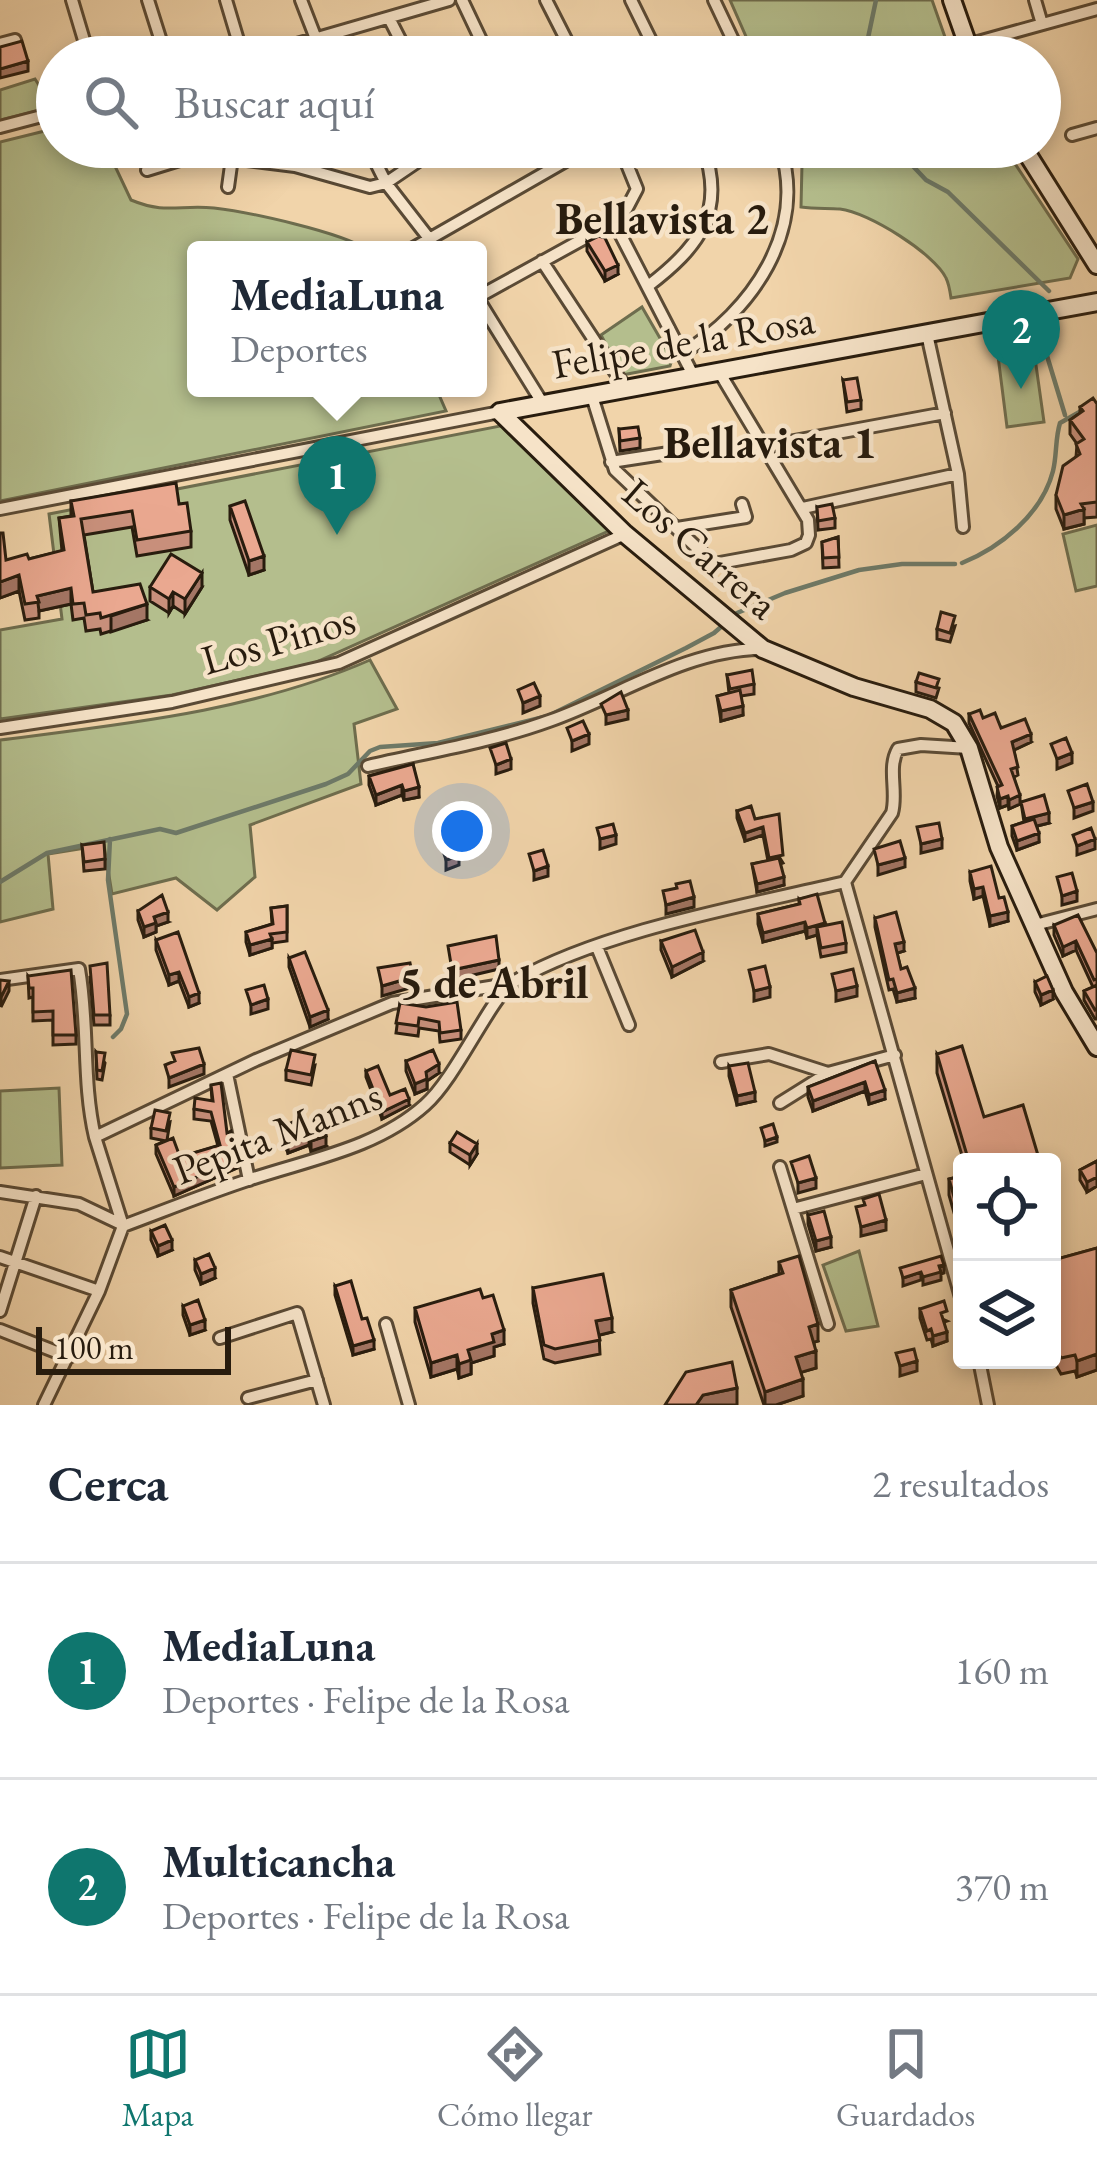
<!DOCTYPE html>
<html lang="es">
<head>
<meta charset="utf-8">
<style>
  :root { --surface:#fff; --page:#f2f2f3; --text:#1f2937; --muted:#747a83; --line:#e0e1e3; --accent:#0f766e }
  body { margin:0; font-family:"EB Garamond",serif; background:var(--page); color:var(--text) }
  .controls { position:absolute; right:36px; bottom:36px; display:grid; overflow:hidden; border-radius:12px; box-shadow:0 6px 18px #0003 }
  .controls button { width:108px; height:108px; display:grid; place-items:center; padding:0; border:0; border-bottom:3px solid var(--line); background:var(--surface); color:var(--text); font:60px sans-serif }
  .scale { position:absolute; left:36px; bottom:30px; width:195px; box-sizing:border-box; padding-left:12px; border:6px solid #281c0e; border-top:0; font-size:33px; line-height:42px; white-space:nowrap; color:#281c0e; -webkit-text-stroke:9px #f6e3c8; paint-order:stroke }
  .you { position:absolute; left:462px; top:831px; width:42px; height:42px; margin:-30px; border:9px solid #fff; border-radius:50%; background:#1a73e8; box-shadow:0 0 0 18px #1a73e833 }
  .badge { display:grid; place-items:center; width:78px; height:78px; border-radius:50%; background:var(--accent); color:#fff; font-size:39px; font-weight:700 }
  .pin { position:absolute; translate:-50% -99px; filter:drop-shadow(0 3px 6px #0008) }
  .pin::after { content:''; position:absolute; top:63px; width:42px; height:36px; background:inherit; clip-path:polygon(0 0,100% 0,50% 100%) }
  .popup { position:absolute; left:187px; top:241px; width:300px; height:156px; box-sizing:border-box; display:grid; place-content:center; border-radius:12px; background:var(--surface); filter:drop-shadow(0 3px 9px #0005); font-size:39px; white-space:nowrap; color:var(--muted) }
  .popup b { font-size:45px; color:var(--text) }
  .popup::after { content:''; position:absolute; left:50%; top:100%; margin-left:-24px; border:24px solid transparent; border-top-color:var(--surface) }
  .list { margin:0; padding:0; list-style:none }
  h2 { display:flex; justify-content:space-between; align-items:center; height:156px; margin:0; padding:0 48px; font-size:51px }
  h2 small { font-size:39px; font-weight:400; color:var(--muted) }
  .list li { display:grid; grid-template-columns:78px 1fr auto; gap:36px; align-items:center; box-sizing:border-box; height:216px; padding:0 48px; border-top:3px solid var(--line) }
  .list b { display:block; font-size:45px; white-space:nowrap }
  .list p { margin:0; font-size:39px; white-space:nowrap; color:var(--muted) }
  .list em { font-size:39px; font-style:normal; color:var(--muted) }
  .icon { flex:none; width:66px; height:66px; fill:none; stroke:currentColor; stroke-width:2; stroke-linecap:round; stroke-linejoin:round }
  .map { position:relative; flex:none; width:1097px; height:1405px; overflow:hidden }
  .search { position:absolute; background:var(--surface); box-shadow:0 6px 18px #0003; left:36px; right:36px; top:36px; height:132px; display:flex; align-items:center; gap:30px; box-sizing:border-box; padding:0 42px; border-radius:66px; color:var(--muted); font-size:45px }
  .sheet { height:588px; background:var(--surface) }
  nav { display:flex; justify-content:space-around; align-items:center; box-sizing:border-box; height:168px; border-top:3px solid var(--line); background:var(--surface); font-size:33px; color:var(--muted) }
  nav a { display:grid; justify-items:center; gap:6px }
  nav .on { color:var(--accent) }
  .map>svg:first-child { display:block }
</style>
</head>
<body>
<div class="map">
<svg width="1097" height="1405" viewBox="0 0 1097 1405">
  <rect width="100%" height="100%" fill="#f1d4aa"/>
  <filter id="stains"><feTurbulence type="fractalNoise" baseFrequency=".00167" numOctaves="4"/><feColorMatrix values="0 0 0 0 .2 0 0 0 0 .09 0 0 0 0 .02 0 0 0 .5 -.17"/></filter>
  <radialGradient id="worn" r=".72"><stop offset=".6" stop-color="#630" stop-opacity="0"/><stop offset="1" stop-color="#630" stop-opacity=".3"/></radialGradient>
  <path fill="#b4be8d" stroke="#6e6d4e" stroke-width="3" d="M730 0H932L952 57H755Z
    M35 79 53 107 0 120V90Z
    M57 128V147H106L131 200C167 215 180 204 214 208 249 212 341 232 368 250H196V388H436L446 411 0 501V142Z
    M795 147H1004L1078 259 1070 278 951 298C950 291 949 284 946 278 935 254 868 212 840 209 827 208 815 209 801 207L802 164Z
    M642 307 672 359 670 366 622 375 601 335Z
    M1034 351 1044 422 1007 427 998 356Z
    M505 425 613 529 314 663 172 695 0 719V630L62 619 49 514Z
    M1097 525V586L1076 591 1063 534Z
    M370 660 397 709 354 724 361 784 250 825 255 877 217 910 176 878 112 894 104 845 48 854 53 909 0 922V740C125 724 254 711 370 660Z
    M59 1088 62 1165 0 1168V1091Z
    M859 1251 878 1326 846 1331 823 1265Z"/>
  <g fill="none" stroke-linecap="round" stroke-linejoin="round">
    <path stroke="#6d7a69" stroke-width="4.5" d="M864 57 876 0
      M895 147 926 180 948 192 1049 291
      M1044 346 1065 415
      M962 563C1001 547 1042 514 1053 471 1057 455 1055 439 1060 423L1083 410
      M110 839 108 880 127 1014 121 1029 113 1037
      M0 882 47 853 160 829 176 833 326 784 348 774 370 751 380 747 438 743 548 716 686 648 714 633 737 613 785 593 859 570 902 564H955"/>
    <g stroke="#5a4a35" stroke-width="16">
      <path id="street" d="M72 0 89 57
        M148 0 166 57
        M226 0 243 57
        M301 0 323 57
        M462 0 489 57
        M546 0 575 57
        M631 0 659 57
        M714 0 741 57
        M1035 0 1042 24
        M389 18 409 57
        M0 44 15 40
        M967 45 1097 9
        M252 57 449 0
        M0 127 57 112
        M1072 135 1097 128
        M286 147 295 166
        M368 147 386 183 438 250
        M629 163 662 147
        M147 170 199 154 295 166 370 187 386 183 439 147
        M228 187 232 158
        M614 222 693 375
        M410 250 590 147
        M542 261 625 387
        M648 286C698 248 727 212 703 147
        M478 297 614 222 627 208 637 189 620 147
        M478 299 543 404
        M927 334 958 474 963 527
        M683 353C751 312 808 231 780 147
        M591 393 615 470 714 564 791 550 806 543 809 535 808 520 718 370
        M767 446 945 413
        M611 462 695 449
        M803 508 958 474
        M0 509 500 412
        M677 528 746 517 742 504
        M0 728 172 702 339 663 625 534
        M368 766C428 752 491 742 549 721 618 697 685 650 760 649
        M845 882 962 1301
        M845 882 892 813C898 792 887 768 898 749L921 745 969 748
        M1035 925 1097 909
        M597 947 629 1025
        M0 980 79 969C89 1026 82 1081 95 1137
        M721 1062 769 1054 828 1073 895 1055
        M227 1074 249 1180
        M780 1103 828 1073
        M780 1167 828 1324
        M0 1192 79 1204 121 1224
        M793 1209 926 1174
        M123 1226C166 1210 208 1193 251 1179 311 1159 377 1148 425 1105 457 1077 492 994 515 981 605 930 744 906 845 882
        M123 1226 95 1137 256 1060 392 1003 508 984
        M0 1257 99 1291
        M0 1311 36 1196
        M386 1324 409 1405
        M0 1330 69 1357
        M220 1338 297 1313 324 1405
        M979 1360 988 1405
        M248 1398 317 1380
        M44 1405 99 1291 123 1226"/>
    </g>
    <g stroke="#281c0e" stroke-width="22">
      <path id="secondary" d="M952 0 972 57
        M1023 147 1097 265
        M500 412 625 534 763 649 854 687 930 709 954 723 969 748 999 847 1064 992 1097 1047
        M500 412 1097 302"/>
    </g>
    <use href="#street" stroke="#f6e3c8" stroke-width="10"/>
    <use href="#secondary" stroke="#f6e3c8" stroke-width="16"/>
  </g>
  <path fill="#c9907c" stroke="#281c0e" stroke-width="3" d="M587 242 618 274 605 281 587 251Z
    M843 380 861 400V409L847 412Z
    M1097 404V517L1084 518V524L1064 529 1056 509V495L1076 457 1077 444 1070 434V420L1080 413V407Z
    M619 429 640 438V448L620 451Z
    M71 501 179 504 191 531V547L137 556 132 527 84 535 93 592 147 620 101 634 100 629 86 631 84 618 73 620 71 604 39 611V618L25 620 19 591 0 598 6 560 29 559 62 551 59 518 71 516Z
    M230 506 264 570 249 575 230 520Z
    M817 507 835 518V528L818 530Z
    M838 537 839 567 823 568 822 542Z
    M150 587H202L185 614 173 606 169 613 150 601Z
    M955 626 950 642 937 639V629Z
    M727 675 754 684V694L741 696 743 715 721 721 717 696 729 693Z
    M916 682 939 688 936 698 916 692Z
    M969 714 983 718 1031 742 1014 750 1018 775 1014 777 1020 804 1009 809 1008 805 1000 808 997 796 998 786 969 723Z
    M413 764 419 797 404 800 402 795 376 805 369 785V776Z
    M1021 802 1049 823 1037 826 1039 842 1017 850 1012 836V826L1024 822Z
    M737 811 755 819 783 863 780 864 784 885 757 892 752 864 768 861 763 835 745 841 737 818Z
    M82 845 105 859V869L84 871Z
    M970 872 999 898 1008 921 990 926 983 896 974 899 970 881Z
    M799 899 846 943V952L821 957 817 935 807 938 805 931 763 942 758 924V914L799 904Z
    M287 906V941L272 943V948L250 955 246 942V932L272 924 271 908Z
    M138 911 168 922 156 926V932L144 937 138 920Z
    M875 918 904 951 897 953 901 969 915 998 897 1002 893 989 889 990 875 927Z
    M1054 925 1097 953V1019H1095L1084 1000V991L1093 987 1076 950 1063 956 1054 935Z
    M156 940 199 1003 189 1007 179 981 169 985 156 950Z
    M661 941 703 961 672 977 661 950Z
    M289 958 328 1019 310 1027 289 967Z
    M28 976 76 1035V1044L53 1045V1020L33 1021V997L29 998Z
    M90 976 110 1015V1025H94Z
    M1035 982 1053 999 1041 1005 1035 992Z
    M400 1003 461 1030V1039L440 1042 439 1031 419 1028 418 1036 396 1033Z
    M96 1052 105 1063 102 1080 97 1079Z
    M937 1054 984 1117 1040 1162H964L937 1073Z
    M406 1061 439 1073 427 1081V1089L415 1094 406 1071Z
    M875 1061 885 1099 869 1104 865 1091 813 1111 808 1097V1087Z
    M315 1065 311 1085 286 1080V1070Z
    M729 1066 755 1101 737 1105 729 1076Z
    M366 1071 390 1095 409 1105 382 1119 366 1077Z
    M211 1085 237 1168 174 1196 156 1154V1145L166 1141 151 1138V1128L170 1122 167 1140 180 1157 218 1146 211 1121 194 1119V1109L212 1101Z
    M281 1127 296 1129 326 1146 311 1151 309 1145 288 1153 281 1137Z
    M450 1143 477 1154 470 1165 450 1152Z
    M1097 1161V1186L1087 1192 1080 1180V1170Z
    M962 1176V1241L949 1195V1179Z
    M808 1215 831 1247 816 1251 808 1224Z
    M151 1231 172 1250 158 1256 151 1240Z
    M1097 1248V1370L1077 1377 1075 1371 1061 1374 1056 1365 1054 1260Z
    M195 1260 215 1278 201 1284 195 1270Z
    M779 1262 818 1341 814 1342 816 1368 801 1372 803 1396 776 1405H764L731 1307V1290L779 1274Z
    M335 1286 362 1319 374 1349 353 1355 335 1295Z
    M533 1288 612 1332 599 1335 600 1354 555 1363 544 1359 533 1303Z
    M483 1298 504 1344 494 1347V1356L471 1363V1374L459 1378 457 1369 431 1377 415 1322V1308Z
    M183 1306 205 1330 190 1335 183 1315Z
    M920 1309 947 1321 944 1322 947 1341 933 1346 931 1339 927 1340 920 1318Z"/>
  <path fill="#a47665" stroke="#281c0e" stroke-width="3" d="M28 61V71L0 78V69Z
    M618 265V274L605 281V271Z
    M1084 509V524L1064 529V515Z
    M264 556V570L249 575V561Z
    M202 573V587L185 614V599Z
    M19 575V591L0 598V582Z
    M71 588V604L39 611 37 596Z
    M173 592V606L169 613V599Z
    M147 604V620L111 632V616Z
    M540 696V706L523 713V703Z
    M743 706V715L721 721V711Z
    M628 710V719L606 724V715Z
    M589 734V744L572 751V741Z
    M1031 734V742L1012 751V742Z
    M1072 753V763L1057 769V759Z
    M511 759V769L496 774V765Z
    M402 785V795L376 805V795Z
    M419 787V797L404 800V791Z
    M1020 795V804L1009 809V800Z
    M1008 796V805L1000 808V799Z
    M1093 802V811L1074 818V808Z
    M1049 813V823L1025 829V819Z
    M763 827V835L745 841V833Z
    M1039 833V842L1017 850V841Z
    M616 835V844L600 849V839Z
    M942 839V848L921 853V844Z
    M1095 839V849L1077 855V846Z
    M459 856V865L446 870V860Z
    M905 858V867L878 875V865Z
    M548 866V876L534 880V871Z
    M784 877V885L757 892V884Z
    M983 887V896L974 899V889Z
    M1077 891V901L1062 905V896Z
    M694 897V907L666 914V905Z
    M168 912V922L156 926V932L144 937V927L154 917Z
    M1008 912V921L990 926V916Z
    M805 922V931L763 942V933Z
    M825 923V932L817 927V935L807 938V928Z
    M272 939V948L250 955V945Z
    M1076 941V950L1063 956V947Z
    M904 942V951L895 954V944Z
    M703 952V961L672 977V967Z
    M499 960V969L452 980V970Z
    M179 972V981L169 985V975Z
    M413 977V987L382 996V986Z
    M9 981V991L1 1007V997Z
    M857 986V996L836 1001V991Z
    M770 987V997L754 1001V991Z
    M915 988V998L897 1002V993Z
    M1053 990V999L1041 1005V995Z
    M199 993V1003L189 1007V997Z
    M268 999V1009L251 1014V1005Z
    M328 1010V1019L310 1027V1017Z
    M204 1064V1074L169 1087V1078Z
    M439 1064V1073L427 1081V1089L415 1094V1084L426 1072Z
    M865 1082V1091L813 1111V1101Z
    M885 1090V1099L869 1104V1095Z
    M755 1092V1101L737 1105V1096Z
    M409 1099V1105L382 1119V1112Z
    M309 1135V1145L288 1153V1144Z
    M326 1136V1146L311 1151V1141Z
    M777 1137V1142L765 1146V1141Z
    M477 1144V1154L470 1165V1155Z
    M1011 1155V1162H987Z
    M237 1159V1168L174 1196V1187Z
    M1097 1177V1186L1087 1192V1182Z
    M816 1178V1188L798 1193V1183Z
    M886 1220V1230L861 1236V1227Z
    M831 1237V1247L816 1251V1241Z
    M172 1240V1250L158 1256V1246Z
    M944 1265V1273L941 1274V1280L923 1285V1277Z
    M215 1268V1278L201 1284V1274Z
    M921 1272V1280L903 1286V1278Z
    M612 1318V1332L596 1336V1321Z
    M205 1320V1330L190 1335V1325Z
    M818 1324V1341L809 1344V1327Z
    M504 1330V1344L494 1347V1356L471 1363V1374L459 1378V1364L468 1350 492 1334Z
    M1059 1330V1345L1052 1348V1332Z
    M947 1332V1341L933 1346V1336Z
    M374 1340V1349L353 1355V1346Z
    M816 1351V1368L796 1374V1357Z
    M1097 1354V1370L1077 1377V1361Z
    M457 1355V1369L431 1377V1363Z
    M917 1361V1371L900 1376V1366Z
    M803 1379V1396L776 1405H765V1392Z
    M737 1388V1405H696L703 1395Z"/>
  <path fill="#eaa890" stroke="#281c0e" stroke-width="3" d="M22 41 28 61 0 69V47Z
    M599 236 605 238 618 265 605 271 587 242Z
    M857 378 861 400 847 402 843 380Z
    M1093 398 1097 404V502L1081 504 1084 509 1064 515 1056 495 1063 466 1080 454 1076 444 1084 439 1070 420 1083 411 1080 407Z
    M638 427 640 438 620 441 619 429Z
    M176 483 179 504 187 503 191 531 137 540 132 511 81 519 93 592 140 584 147 604 101 618 100 613 86 615 84 603 73 604 71 588 37 596 39 602 25 604 19 575 0 582V533H3L6 560 27 554 29 559 64 550 59 518 74 516 71 501Z
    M245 501 264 556 249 561 230 506Z
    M832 504 835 518 818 521 817 507Z
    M838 537 839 557 823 558 822 542Z
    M171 554 202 573 185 599 173 592 169 599 150 587Z
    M941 612 955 616 950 633 937 629Z
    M752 670 754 684 730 689 727 675Z
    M919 673 939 679 936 688 916 682Z
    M534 683 540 696 523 703 518 690Z
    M740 690 743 706 721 711 717 696Z
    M621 692 628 710 606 715 601 704Z
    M980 710 983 718 995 713 1001 728 1025 719 1031 734 1012 742 1018 767 1011 769 1020 795 1009 800 1008 796 1000 799 997 787 1002 785 969 714Z
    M583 721 589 734 572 741 567 728Z
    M1066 738 1072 753 1057 759 1051 744Z
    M506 743 511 759 496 765 490 748Z
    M413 764 419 787 404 791 402 785 376 795 369 776Z
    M1087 784 1093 802 1074 808 1068 791Z
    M1044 795 1049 813 1025 819 1021 802Z
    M751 806 755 819 779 814 783 855 769 858 763 827 745 833 737 811Z
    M1034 819 1039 833 1017 841 1012 826Z
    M939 823 942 839 921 844 917 827Z
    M613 824 616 835 600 839 597 828Z
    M1091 828 1095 839 1077 846 1073 835Z
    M453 838 459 856 446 860 440 842Z
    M900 841 905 858 878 865 874 849Z
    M104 842 105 859 84 862 82 845Z
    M543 850 548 866 534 871 529 854Z
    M779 858 784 877 757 884 752 864Z
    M991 866 999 898 1004 897 1008 912 990 916 983 887 974 889 970 872Z
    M1072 873 1077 891 1062 896 1057 877Z
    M690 881 694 897 666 905 663 891 677 888 676 884Z
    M817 894 825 923 807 928 805 922 763 933 758 914 800 904 799 899Z
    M162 895 168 912 154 917 156 923 144 927 138 911Z
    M287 906V932L270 934 272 939 250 945 246 932 273 924 271 908Z
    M896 912 904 942 895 944 901 969 907 967 915 988 897 993 893 979 889 980 875 918Z
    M1078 915 1097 953V979L1094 980 1076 941 1063 947 1054 925Z
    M842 922 846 943 821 948 817 927Z
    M695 930 703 952 672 967 661 941Z
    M178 932 199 993 189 997 179 972 169 975 156 940Z
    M496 936 499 960 452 970 448 946Z
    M305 952 328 1010 310 1017 289 958Z
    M107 963 110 1015H94L90 966Z
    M410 963 413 977 382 986 378 968Z
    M765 966 770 987 754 991 749 970Z
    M853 969 857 986 836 991 832 974Z
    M71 970 76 1035H53V1011L33 1012V988H29L28 976Z
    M1047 976 1053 990 1041 995 1035 982Z
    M0 980 9 981 1 997H0Z
    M264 985 268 999 251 1005 246 990Z
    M1097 985V1009L1095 1010 1084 991Z
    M457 1002 461 1030 440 1033 439 1022 419 1018 418 1026 396 1023 400 1003 426 1007Z
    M962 1046 984 1117 1023 1105 1040 1162H1013L1011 1155 987 1162H969L937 1054Z
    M199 1048 204 1064 169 1078 165 1065 175 1061 172 1053Z
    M291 1050 315 1055 311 1075 286 1070Z
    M433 1050 439 1064 426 1072 427 1079 415 1084 406 1061Z
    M96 1052 105 1053 102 1071 97 1070Z
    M875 1061 885 1090 869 1095 865 1082 813 1101 808 1087Z
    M748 1063 755 1092 737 1096 729 1066Z
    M378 1066 390 1095 405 1089 409 1099 382 1112 366 1071Z
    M221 1083 227 1133 231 1131 237 1159 174 1187 156 1145 173 1138 180 1157 220 1145 211 1112 194 1109 195 1098 213 1101 211 1085Z
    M155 1110 170 1113 166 1131 151 1128Z
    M319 1119 326 1136 311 1141 309 1135 288 1144 281 1127 293 1122 296 1129Z
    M773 1124 777 1137 765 1141 761 1128Z
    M457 1132 477 1144 470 1155 450 1143Z
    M809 1156 816 1178 798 1183 791 1162Z
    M1097 1161V1177L1087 1182 1080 1170Z
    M962 1176V1225L949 1179Z
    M879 1194 886 1220 861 1227 856 1207 865 1205 863 1199Z
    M824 1211 831 1237 816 1241 808 1215Z
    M165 1225 172 1240 158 1246 151 1231Z
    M1097 1248V1354L1077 1361 1075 1355 1061 1358 1056 1349 1059 1330 1052 1332V1253L1054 1260Z
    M209 1254 215 1268 201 1274 195 1260Z
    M799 1256 818 1324 809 1327 816 1351 796 1357 803 1379 765 1392 731 1290 783 1273 779 1262Z
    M941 1256 944 1265 939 1266 941 1272 923 1277 921 1272 903 1278 900 1268Z
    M603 1274 612 1318 596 1321 600 1340 555 1349 544 1345 533 1288Z
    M351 1281 362 1319 367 1318 374 1340 353 1346 335 1286Z
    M480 1289 483 1298 493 1295 504 1330 492 1334 494 1342 468 1350 471 1360 459 1364 457 1355 431 1363 415 1308Z
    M198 1300 205 1320 190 1325 183 1306Z
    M944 1301 947 1311 941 1313 947 1332 933 1336 931 1329 927 1331 920 1309Z
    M914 1349 917 1361 900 1366 896 1353Z
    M732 1362 737 1388 703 1395 696 1405H665L686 1372Z"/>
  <g text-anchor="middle" stroke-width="9" stroke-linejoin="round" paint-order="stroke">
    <g font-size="42" fill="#281c0e" stroke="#f6e3c8">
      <text transform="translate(683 341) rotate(-10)" y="15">Felipe de la Rosa</text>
      <text transform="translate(701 548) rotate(41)" y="15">Los Carrera</text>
      <text transform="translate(278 639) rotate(-16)" y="15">Los Pinos</text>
      <text transform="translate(277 1132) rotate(-21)" y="15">Pepita Manns</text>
    </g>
    <g font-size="45" font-weight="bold" fill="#281c0e" stroke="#f6e3c8">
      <text x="662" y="234">Bellavista 2</text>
      <text x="770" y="458">Bellavista 1</text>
      <text x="494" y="998">5 de Abril</text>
    </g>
  </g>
  <rect width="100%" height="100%" filter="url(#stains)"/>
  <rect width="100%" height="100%" fill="url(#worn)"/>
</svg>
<div class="controls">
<button><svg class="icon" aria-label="locate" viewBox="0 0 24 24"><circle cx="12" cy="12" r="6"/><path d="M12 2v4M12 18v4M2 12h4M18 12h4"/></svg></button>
<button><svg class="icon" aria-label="layers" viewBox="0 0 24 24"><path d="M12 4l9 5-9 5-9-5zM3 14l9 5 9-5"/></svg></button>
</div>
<div class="scale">100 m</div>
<div class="you"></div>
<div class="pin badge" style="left:337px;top:535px">1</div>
<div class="popup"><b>MediaLuna</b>Deportes</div>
<div class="pin badge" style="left:1021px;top:389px">2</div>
<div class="search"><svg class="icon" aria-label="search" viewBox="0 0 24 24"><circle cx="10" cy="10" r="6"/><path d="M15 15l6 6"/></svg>Buscar aquí</div>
</div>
<section class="sheet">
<h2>Cerca<small>2 resultados</small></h2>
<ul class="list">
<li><span class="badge">1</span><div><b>MediaLuna</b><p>Deportes · Felipe de la Rosa</p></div><em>160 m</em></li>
<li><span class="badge">2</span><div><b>Multicancha</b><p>Deportes · Felipe de la Rosa</p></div><em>370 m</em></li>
</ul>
</section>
<nav>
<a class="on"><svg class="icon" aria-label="map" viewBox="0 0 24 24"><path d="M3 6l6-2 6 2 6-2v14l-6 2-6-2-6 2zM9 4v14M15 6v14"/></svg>Mapa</a>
<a><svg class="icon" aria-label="directions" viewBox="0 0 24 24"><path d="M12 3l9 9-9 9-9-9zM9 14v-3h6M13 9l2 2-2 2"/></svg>Cómo llegar</a>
<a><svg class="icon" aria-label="saved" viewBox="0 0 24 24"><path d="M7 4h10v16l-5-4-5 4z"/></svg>Guardados</a>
</nav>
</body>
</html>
